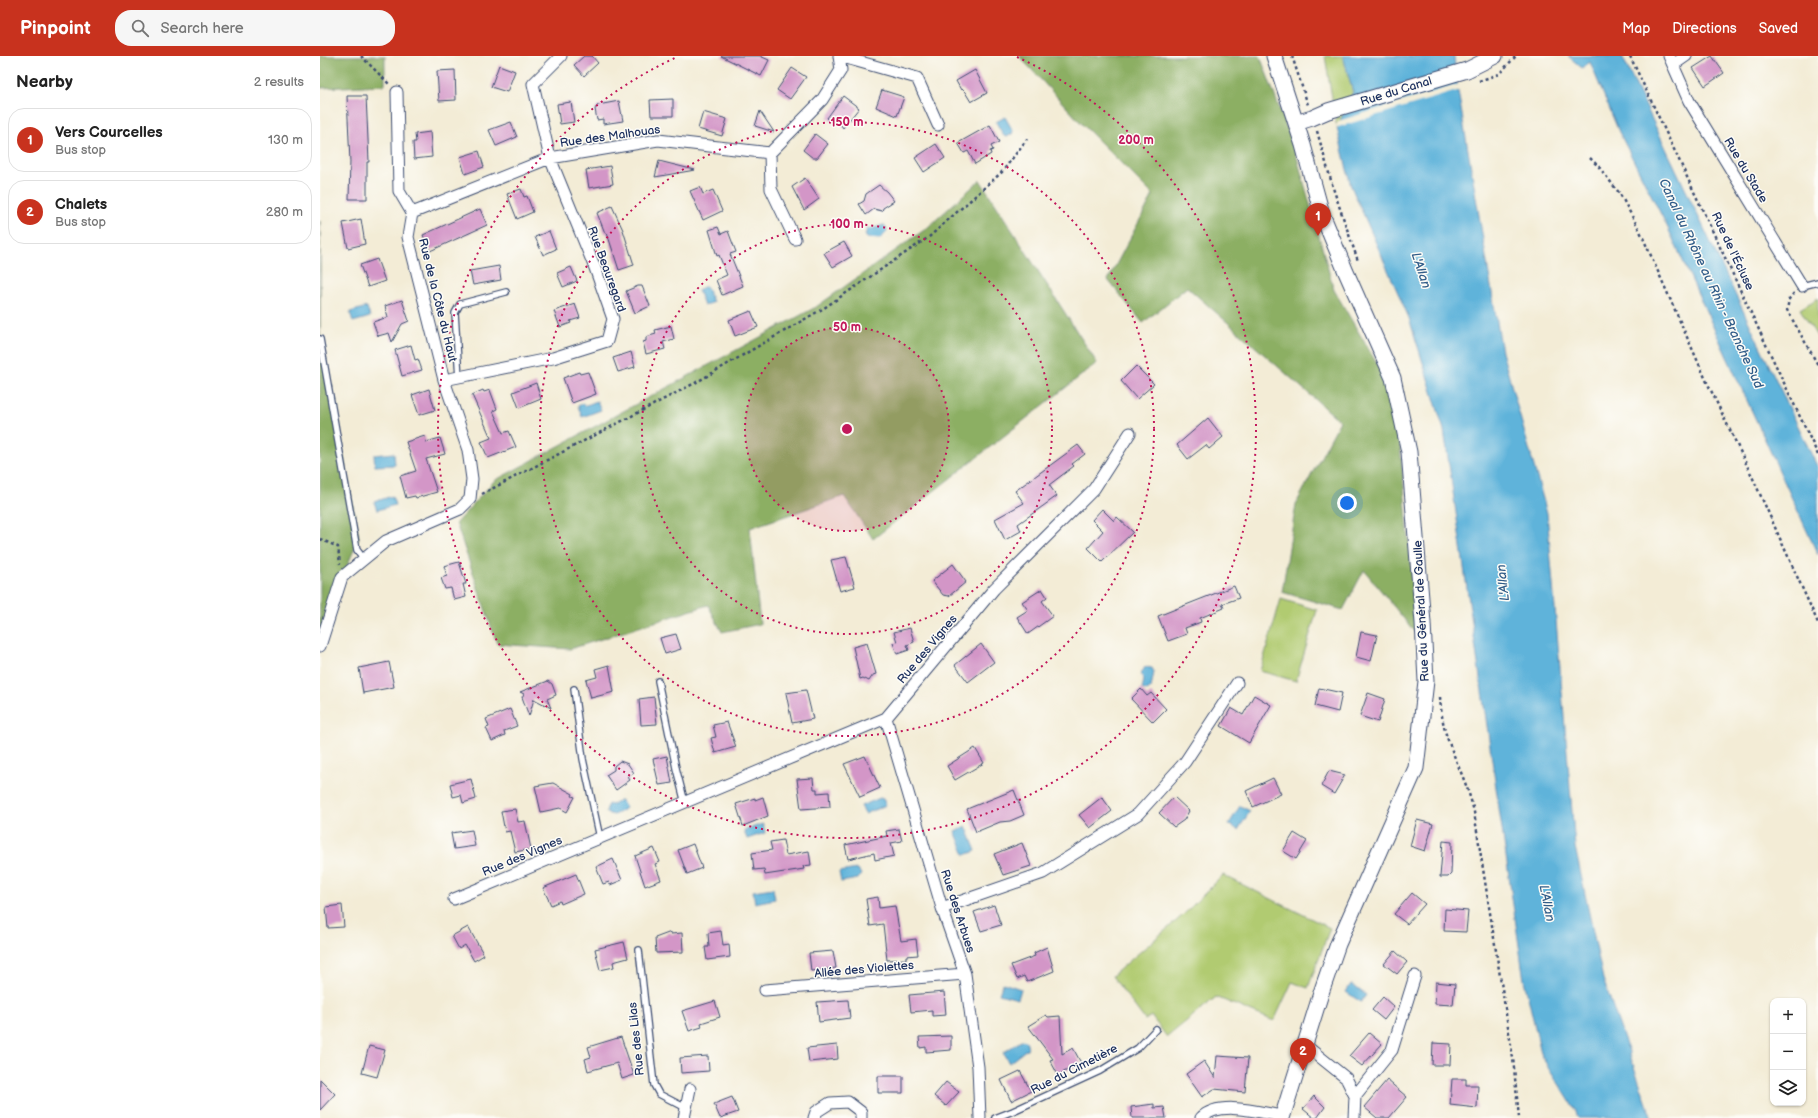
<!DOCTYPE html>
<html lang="en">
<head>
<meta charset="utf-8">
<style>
  :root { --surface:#fff; --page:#f6f6f6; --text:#222; --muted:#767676; --line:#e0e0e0; --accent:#c8321e }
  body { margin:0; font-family:"Balsamiq Sans",sans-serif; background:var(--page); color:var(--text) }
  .controls { position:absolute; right:12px; bottom:12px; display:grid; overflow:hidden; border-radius:8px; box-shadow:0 1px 3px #0004 }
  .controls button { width:36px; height:36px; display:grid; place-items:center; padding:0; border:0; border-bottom:1px solid var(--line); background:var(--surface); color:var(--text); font:20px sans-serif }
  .you { position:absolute; left:1027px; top:447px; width:14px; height:14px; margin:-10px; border:3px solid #fff; border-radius:50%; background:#1a73e8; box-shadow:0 0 0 6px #1a73e833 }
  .badge { display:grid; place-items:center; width:26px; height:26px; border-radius:50%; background:var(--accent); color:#fff; font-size:13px; font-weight:700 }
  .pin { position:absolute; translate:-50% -33px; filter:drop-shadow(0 1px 2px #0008) }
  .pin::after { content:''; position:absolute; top:21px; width:14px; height:12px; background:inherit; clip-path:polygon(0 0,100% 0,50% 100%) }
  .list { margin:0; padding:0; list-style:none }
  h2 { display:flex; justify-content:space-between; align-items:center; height:52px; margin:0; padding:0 16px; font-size:17px }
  h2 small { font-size:13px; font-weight:400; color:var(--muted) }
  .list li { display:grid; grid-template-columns:26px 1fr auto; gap:12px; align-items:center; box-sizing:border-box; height:64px; margin:0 8px 8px; padding:0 8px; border:1px solid var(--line); border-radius:16px }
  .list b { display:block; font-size:15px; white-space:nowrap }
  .list p { margin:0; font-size:13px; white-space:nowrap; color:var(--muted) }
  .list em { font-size:13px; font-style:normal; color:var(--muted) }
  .icon { flex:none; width:22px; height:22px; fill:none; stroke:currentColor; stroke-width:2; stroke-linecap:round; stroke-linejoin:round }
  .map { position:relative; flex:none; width:1498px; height:1062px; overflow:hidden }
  header { display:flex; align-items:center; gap:24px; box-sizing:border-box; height:56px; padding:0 20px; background:var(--accent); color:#fff }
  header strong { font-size:19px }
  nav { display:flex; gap:22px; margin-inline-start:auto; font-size:14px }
  .search { width:280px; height:36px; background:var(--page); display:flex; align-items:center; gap:10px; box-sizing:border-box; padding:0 14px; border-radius:16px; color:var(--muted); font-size:15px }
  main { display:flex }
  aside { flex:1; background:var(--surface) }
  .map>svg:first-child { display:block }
</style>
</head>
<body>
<header>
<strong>Pinpoint</strong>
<div class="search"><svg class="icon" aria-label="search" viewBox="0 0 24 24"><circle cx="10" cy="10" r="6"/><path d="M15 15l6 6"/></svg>Search here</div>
<nav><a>Map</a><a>Directions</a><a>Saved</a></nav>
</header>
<main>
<aside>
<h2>Nearby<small>2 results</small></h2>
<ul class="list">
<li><span class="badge">1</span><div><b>Vers Courcelles</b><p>Bus stop</p></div><em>130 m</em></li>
<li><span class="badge">2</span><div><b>Chalets</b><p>Bus stop</p></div><em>280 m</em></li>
</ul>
</aside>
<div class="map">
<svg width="1498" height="1062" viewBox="0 0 1498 1062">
  <rect width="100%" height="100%" fill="#fdfcf7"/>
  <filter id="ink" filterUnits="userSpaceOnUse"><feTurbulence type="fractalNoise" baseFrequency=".025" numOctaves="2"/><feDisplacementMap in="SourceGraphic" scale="8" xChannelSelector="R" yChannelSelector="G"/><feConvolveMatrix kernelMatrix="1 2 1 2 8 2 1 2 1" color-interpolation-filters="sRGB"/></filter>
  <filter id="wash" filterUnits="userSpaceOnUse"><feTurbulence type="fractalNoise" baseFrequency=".012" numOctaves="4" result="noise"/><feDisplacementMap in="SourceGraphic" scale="16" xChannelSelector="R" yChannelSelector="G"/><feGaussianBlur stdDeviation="0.9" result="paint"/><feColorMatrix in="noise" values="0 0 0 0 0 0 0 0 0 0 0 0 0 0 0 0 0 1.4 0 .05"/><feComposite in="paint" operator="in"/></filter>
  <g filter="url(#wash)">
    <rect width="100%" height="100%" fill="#f3ecd6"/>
    <path fill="#b1cb71" stroke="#667d68" d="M1005 0H1023L1033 36 1017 72Z
      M1498 242V282L1480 253Z
      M961 543 997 554 976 625 940 615Z
      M903 819 1010 872 988 932 972 926 954 965 896 941 847 981 831 960 825 964 792 920 862 860Z"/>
    <path fill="#8caf63" stroke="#546f60" d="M0 0H65V29L0 32Z
      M699 0H940L974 91 1014 234 1063 318 1080 389 1098 580 1044 514 1023 554 962 536 976 448 1020 365 867 231 823 267 788 224 833 139 762 68Z
      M660 124 777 307 553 483 524 440 430 472 440 568 402 576 388 549 250 593 177 588 136 467 174 425 496 251 607 172Z
      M0 165V276L39 482 0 574Z"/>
    <path fill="#5eb3da" stroke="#3c719c" d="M1023 0H1134L1137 29 1182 296 1227 457 1255 791 1283 923 1332 1062H1258L1256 1055 1222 1001 1204 924 1124 374 1089 262 1031 130 1017 72 1033 36Z
      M1248 0H1302L1498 412V499L1346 168 1299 76 1270 6 1262 12Z
      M685 61 693 75 692 78 687 81 684 80 676 66Z
      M563 169 566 171 567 176 560 183 547 182 545 179 547 173 555 172Z
      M386 230 393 246 384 250 378 234Z
      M47 251 50 261 33 266 30 256Z
      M277 345 281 354 262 361 258 350 263 347 264 350Z
      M74 397 75 409 55 410 54 399Z
      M72 440 75 449 57 454 54 446Z
      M825 611 832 612 834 616 831 632 827 635 822 633 824 624 821 618Z
      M560 742 563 743 566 749 545 758 541 750Z
      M301 744 306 752 294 759 286 757 288 748 292 749Z
      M920 750 930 755 918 774 909 768Z
      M443 768 445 777 427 783 424 774Z
      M646 770 656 795 645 799 635 775Z
      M537 813 541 818 538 823 521 826 519 816Z
      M453 832 455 843 435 847 433 835Z
      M683 927 701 933 698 943 679 938Z
      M1031 928 1046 939 1041 946 1026 936Z
      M702 984 706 985 708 992 689 1007 683 997Z"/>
    <path fill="#f3ecd6" d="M1139 28 1140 34 1015 72 1018 65Z"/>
    <g id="blocks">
      <path fill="#d396c7" d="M264 0H272L278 7 264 20 254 9Z
        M401 0H440L449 4 441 20Z
        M1392 0 1404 17 1385 30 1373 12Z
        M179 9 195 15 187 36 171 31Z
        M472 12 486 21 470 43 457 34Z
        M135 14 136 44 119 45 117 15Z
        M655 14 667 37 651 46 645 36 642 33 641 34 636 25Z
        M562 34 584 41 577 60 556 51Z
        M27 40H46L49 106H47V143H29L30 106Z
        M523 40 539 52 523 72 518 65 515 68 507 62Z
        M353 43V60H331L330 44Z
        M299 45 303 65 283 68V63L277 64 275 53 278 49Z
        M251 46 254 66 240 68 237 48Z
        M440 55 454 76 435 70Z
        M383 56 407 63 402 80 378 73Z
        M191 66 197 81 176 90 169 74Z
        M670 69 679 86 671 90 673 94 670 95 671 98 655 108 648 95 644 97 638 87Z
        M110 76 112 101 94 103 93 86H96L95 78Z
        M495 78 508 88 497 102H493L483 94Z
        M616 88 625 102 604 116 595 102Z
        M159 95 164 111 145 118 140 101Z
        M339 105 375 114 335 121Z
        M290 110 293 128 269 132 266 114Z
        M485 122 499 143 484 154 472 131Z
        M559 129 567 136 574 145 563 152 562 155 554 153 546 159 539 148 544 145 546 138Z
        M380 131 383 138 393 134 402 155 383 164 370 135Z
        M201 133 204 141 207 140 213 156 197 163 187 138Z
        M292 150 303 174 314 209 299 214 287 177H285L277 157Z
        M160 153 167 169 110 195 103 179Z
        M41 163 45 188 28 192 23 167Z
        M398 171 401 178 408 175 416 196 410 198 423 230 402 239 396 224 407 219 399 199 397 200 389 174Z
        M229 175 236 193 223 199 215 181Z
        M524 186 532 200 513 211 504 197Z
        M57 203 65 225 48 231 40 209Z
        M179 210 181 224 153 229 150 215Z
        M251 211 257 225 243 231 237 217Z
        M318 230H322L330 250 315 257 306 235Z
        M82 244 89 265 82 268 72 286 69 277 58 280 53 266 68 261 65 250Z
        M255 248 260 262 250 265 251 267 240 271 234 255Z
        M431 255 438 271 415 280 409 264Z
        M351 270 354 283 343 286 345 293 326 298 323 286 326 285V281L336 278 335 274Z
        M91 289 95 304 98 303 102 314 82 320 75 294Z
        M311 296 315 311 298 316 293 302Z
        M816 310 834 328 817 343 801 325Z
        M259 316 260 318 268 316 276 338 252 347 243 322Z
        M216 327 221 343 199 352 193 336Z
        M109 333 115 354 99 359 92 339Z
        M163 334 164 336 170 334 177 353 173 355 183 377 189 375 196 391 168 402 161 386 171 382 152 339Z
        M888 362 903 381 889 393 886 389 868 403 857 389Z
        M105 380 106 386 120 382 125 398 106 403 117 436 96 442 95 440 86 442 80 420 96 415 86 386Z
        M758 389 765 398 752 408 754 410 729 429 737 440 698 468 701 475 685 484 675 463 704 447 695 435Z
        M782 453 794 465 797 461 813 476 782 506 768 492 783 475 772 464Z
        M526 501 535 531 520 535 511 504Z
        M139 506 146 528H143L146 541 134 544 131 532 125 533 121 522 127 520 124 510Z
        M633 508 646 526 629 540 623 539 612 525Z
        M914 530 919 542 902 548 904 552 880 562 881 566 865 572 867 578 848 585 838 560Z
        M722 533 727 541 722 545 733 560 708 578 697 561 708 554 702 546Z
        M590 572 594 586 587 589 589 594 577 598 573 587 577 586 574 576Z
        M1041 576 1057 579 1051 605 1036 601Z
        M356 578 361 593 345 598 340 582Z
        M547 587 556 618 553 619 549 625 543 622 540 623 533 591Z
        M661 588 674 606 648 626 635 609Z
        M69 606 74 631 43 637 39 612Z
        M289 609 294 636 271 642 266 624 277 621 275 613Z
        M228 625 232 628 236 639 227 643 231 652 214 643 209 660 202 641 204 638 200 636Z
        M999 632 1022 637 1018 656 995 650Z
        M821 633 827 640 831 637 846 653 833 666 811 643Z
        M486 634 493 663 472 667 466 637Z
        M1048 637 1065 643 1058 666 1040 660Z
        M934 639 951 649 929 687 901 670 911 652 923 659Z
        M334 641 337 668 321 669 319 643Z
        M190 653 197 670 184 675 185 679 172 685 166 672 169 671 166 663Z
        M407 666 416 691 395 697 391 682 396 681 393 669Z
        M655 692 664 707 635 724 627 710Z
        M347 700 352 727 339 729 333 703Z
        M545 700 560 732 540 741 524 708Z
        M300 705 308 708 314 717 308 721 310 724 296 734 286 719 294 714V710Z
        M1009 715 1025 719 1014 738 1001 730Z
        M493 722 494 733H497V737L509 736 510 751 481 753 477 723Z
        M953 722 961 738 933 751 926 735Z
        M151 723 156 743 143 747 141 739 133 741 130 728Z
        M233 727 253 738 252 740 255 741 247 756 240 752 221 756 215 730Z
        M694 734 704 759 690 765 680 766 656 776 647 753Z
        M443 741 448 760 423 770 416 748 435 742V744Z
        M782 741 792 755 770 772 759 759Z
        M854 741 869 755 864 764 854 771 839 757Z
        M195 753 198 766 205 765 211 793 195 796 190 775 185 776 181 755Z
        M1097 764 1113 768 1105 795 1090 790Z
        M579 773 582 785 571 787 574 800 555 804 554 797 528 803 525 789 567 780 566 775Z
        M152 774 155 790 134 793 131 777Z
        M974 777 987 785 976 803 963 795Z
        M463 784 466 799 489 795 491 809 483 810 484 813 445 819 444 813 434 814 432 797 452 794 450 786Z
        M1123 785 1132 786 1131 818 1128 821H1120Z
        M702 787 711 810 683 819 674 798Z
        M373 788 382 812 367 818 358 794Z
        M334 792 340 806 335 808 341 824 325 830 315 800Z
        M293 803 302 824 290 829 289 826 283 828 276 811Z
        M256 818 264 838 241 848 240 845 231 849 223 832Z
        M1092 837 1105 848 1087 868 1074 858Z
        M558 841 559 852 575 850 581 885 596 883 598 899 586 900V903L567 904 563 868 550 870 546 843Z
        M22 849 24 871 8 872 6 851Z
        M674 849 681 869 661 875 654 856Z
        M1125 853 1148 855 1146 876 1124 875Z
        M148 871 164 899 154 905 145 889 139 893 132 880Z
        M401 875 403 889 409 888 410 901 387 904 385 891H389L388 877Z
        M351 876V878L362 877 363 896 336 897 335 882Z
        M304 886 308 902 293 906 294 911 280 914 275 893Z
        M727 891 734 915 707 926 704 920 697 923 691 909 715 900 714 897Z
        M513 895 516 912 491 915 489 897Z
        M1075 895 1087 906 1077 918 1064 908Z
        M1116 926 1135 928 1133 949 1115 948Z
        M624 936 626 959 612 960V954L591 956 589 939Z
        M1063 941 1074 951 1064 964 1052 954Z
        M528 944 530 962 499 966 497 946Z
        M395 945 400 961 381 967 382 971 369 975 362 955Z
        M726 959 728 961 740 960 742 998 753 992 761 1007 738 1019 730 1004 733 1003 708 970Z
        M1049 977 1062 988 1042 1010 1029 1000Z
        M631 980V994L606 996V991L600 992 599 981Z
        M301 981 314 1019 302 1023 297 1007 268 1015 265 1003 271 1001 268 991Z
        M1113 987 1131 988 1130 1009H1112Z
        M517 989 518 1003 489 1006 487 992Z
        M49 990 65 994 57 1021 42 1017Z
        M388 1000 389 1015 361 1017 360 1002Z
        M897 1000 928 1002 925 1036 894 1033 882 1041 866 1018 884 1005 895 1022Z
        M700 1015 711 1035 691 1045 681 1024Z
        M558 1020H583V1037H558Z
        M0 1023 15 1038 0 1054Z
        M1132 1023H1146V1029H1158L1157 1052 1130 1049Z
        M1067 1024 1087 1041 1069 1062H1057L1044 1051Z
        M626 1026 639 1036 626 1050 614 1040Z
        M994 1040 1005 1051 997 1062H994L983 1053Z
        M412 1041 418 1056 400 1062 394 1048Z
        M834 1048V1052L844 1051 846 1062H812L811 1051Z"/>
    </g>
  </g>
  <g filter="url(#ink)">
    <use href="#blocks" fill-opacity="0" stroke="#3b4b70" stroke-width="1"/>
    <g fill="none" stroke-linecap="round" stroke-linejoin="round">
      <g stroke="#3b4b70" stroke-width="8">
        <path id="lane" d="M1482 230 1498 226
          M0 283 37 494 44 503
          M139 322 135 257 140 248 186 236
          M338 625 356 712 365 747
          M254 633 263 703 280 782
          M319 894 334 1029 339 1038 366 1052
          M675 1062 693 1055 780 1015 818 992 836 973"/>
      </g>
      <g stroke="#3b4b70" stroke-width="13">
        <path id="street" d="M519 0 597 22 618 69
          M1349 0 1369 45 1482 230
          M1353 9 1366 0
          M450 97 451 133 475 183
          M92 157 230 102 338 84 450 97 502 44 521 14 519 0
          M124 324 233 302 287 285 293 263 275 212 230 102 213 28 241 0
          M0 590 22 521 66 485 140 453 150 443 152 423 148 394 124 324 88 181 92 157 79 135 77 36
          M566 662 622 852 645 918 658 1011 660 1062
          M134 843 566 662 674 533 774 433 810 377
          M622 852 723 817 818 758 865 706 917 627
          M445 934 645 918
          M985 989 1026 1022 1035 1040 1034 1062
          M1035 1040 1072 994 1095 920
          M364 1062 370 1033
          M494 1062 496 1056 510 1047 528 1046 541 1056V1062
          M881 1062C899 1044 939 1056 962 1060"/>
      </g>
      <g stroke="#3b4b70" stroke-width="17">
        <path id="secondary" d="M954 0 983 89 1002 158 1026 216 1073 322 1089 396 1103 567 1106 625 1096 712 1018 888 1002 934 962 1062
          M976 67 992 62 1008 55 1147 14 1175 0"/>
      </g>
      <path stroke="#3b4b70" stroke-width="2.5" stroke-dasharray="3 3" stroke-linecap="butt" d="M41 0 69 28
        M972 0 988 49
        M1310 0 1498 399
        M1159 25 1179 18 1196 0
        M997 75 1014 135 1038 205
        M1270 102 1279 111 1300 138 1320 175 1386 324 1431 418 1498 567
        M1474 237 1469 243 1467 254 1498 309
        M162 438 375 327 504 252 609 181 682 116 707 83
        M0 483 18 491 20 508
        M1120 641C1121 655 1123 671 1128 684 1137 709 1148 729 1154 756L1193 1002 1199 1062"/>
      <use href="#lane" stroke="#fff" stroke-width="5.5"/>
      <use href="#street" stroke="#fff" stroke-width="11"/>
      <use href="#secondary" stroke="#fff" stroke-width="15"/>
    </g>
  </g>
  <circle cx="527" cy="373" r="102" fill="#c2185b" fill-opacity=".12"/>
  <g fill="none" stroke="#c2185b" stroke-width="2" stroke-dasharray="2 4">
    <circle cx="527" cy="373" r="102"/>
    <circle cx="527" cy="373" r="205"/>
    <circle cx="527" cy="373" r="307"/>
    <path d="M697 1A409 409 0 1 1 357 1"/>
  </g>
  <g text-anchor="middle" stroke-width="3" stroke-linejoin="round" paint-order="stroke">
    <g font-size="12" fill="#1b2f5e" stroke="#fdfcf7">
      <text transform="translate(1076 35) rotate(-17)" y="4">Rue du Canal</text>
      <text transform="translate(290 80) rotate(-8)" y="4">Rue des Malhouas</text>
      <text transform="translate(1426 114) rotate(59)" y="4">Rue du Stade</text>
      <text transform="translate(1413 195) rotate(65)" y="4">Rue de l'Écluse</text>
      <text transform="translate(287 213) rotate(70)" y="4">Rue Beauregard</text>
      <text transform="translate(118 244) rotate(76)" y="4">Rue de la Côte du Haut</text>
      <text transform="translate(1101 555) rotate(-93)" y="4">Rue du Général de Gaulle</text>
      <text transform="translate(607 593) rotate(-50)" y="4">Rue des Vignes</text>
      <text transform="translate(202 800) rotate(-23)" y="4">Rue des Vignes</text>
      <text transform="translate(638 855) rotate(72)" y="4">Rue des Arbues</text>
      <text transform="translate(544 913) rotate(-5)" y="4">Allée des Violettes</text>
      <text transform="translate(316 983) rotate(-96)" y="4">Rue des Lilas</text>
      <text transform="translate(754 1013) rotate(-27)" y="4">Rue du Cimetière</text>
    </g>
    <g font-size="13" font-style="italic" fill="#325d89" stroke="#fdfcf7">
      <text transform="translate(1102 214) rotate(72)" y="5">L'Allan</text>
      <text transform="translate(1392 227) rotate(65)" y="5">Canal du Rhône au Rhin - Branche Sud</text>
      <text transform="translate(1182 527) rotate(-96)" y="5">L'Allan</text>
      <text transform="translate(1228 847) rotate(79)" y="5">L'Allan</text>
    </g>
  </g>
  <circle cx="527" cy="373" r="6" fill="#c2185b" stroke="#fdfcf7" stroke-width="2"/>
  <g font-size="12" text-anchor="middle" font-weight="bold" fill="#c2185b" stroke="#fdfcf7" stroke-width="3" stroke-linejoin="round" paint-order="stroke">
    <text x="527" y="70">150 m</text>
    <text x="816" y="88">200 m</text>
    <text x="527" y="172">100 m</text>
    <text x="527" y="275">50 m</text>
  </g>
</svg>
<div class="controls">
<button>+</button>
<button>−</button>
<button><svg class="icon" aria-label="layers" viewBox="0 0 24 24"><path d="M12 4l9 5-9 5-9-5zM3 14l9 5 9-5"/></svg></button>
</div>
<div class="you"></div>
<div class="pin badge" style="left:998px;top:180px">1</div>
<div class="pin badge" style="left:983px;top:1015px">2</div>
</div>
</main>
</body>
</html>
